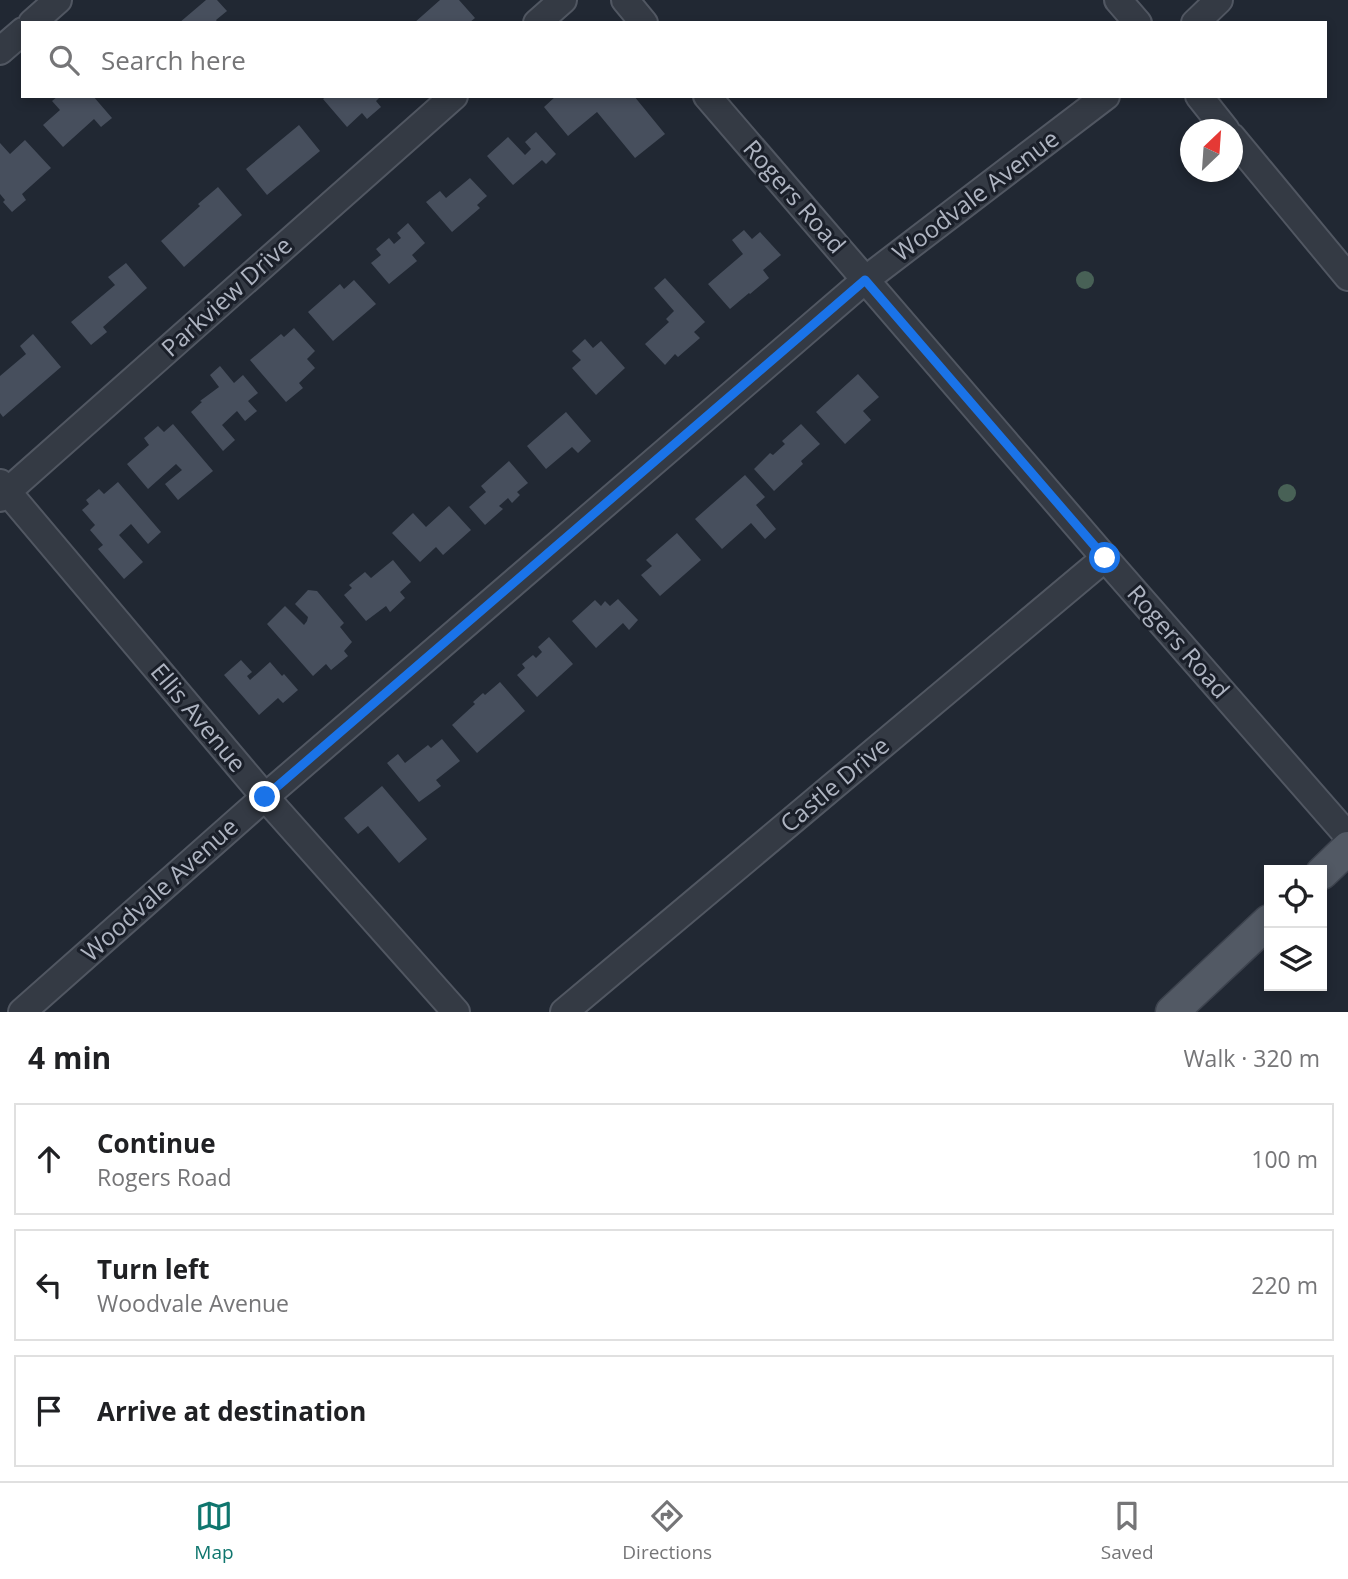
<!DOCTYPE html>
<html lang="en">
<head>
<meta charset="utf-8">
<style>
  :root { --surface:#fff; --page:#f6f6f6; --text:#202124; --muted:#757577; --line:#e0e0e0; --accent:#0f766e }
  body { margin:0; font-family:"Open Sans",sans-serif; background:var(--page); color:var(--text) }
  .controls { position:absolute; right:21px; bottom:21px; display:grid; overflow:hidden; border-radius:0px; box-shadow:0 4px 10px #0003 }
  .controls button { width:63px; height:63px; display:grid; place-items:center; padding:0; border:0; border-bottom:2px solid var(--line); background:var(--surface); color:var(--text); font:35px sans-serif }
  .compass { position:absolute; left:1180px; top:119px; width:63px; height:63px; border-radius:50%; background:var(--surface); box-shadow:0 4px 10px #0003; rotate:25deg }
  .stop { position:absolute; width:21px; height:21px; margin:-16px; border:5px solid #1a73e8; border-radius:50%; background:#fff }
  .stop.end { background:#1a73e8; border-color:#fff; box-shadow:0 2px 7px #0008 }
  .list { margin:0; padding:0; list-style:none }
  h2 { display:flex; justify-content:space-between; align-items:center; height:91px; margin:0; padding:0 28px; font-size:30px }
  h2 small { font-size:23px; font-weight:400; color:var(--muted) }
  .list li { display:grid; grid-template-columns:46px 1fr auto; gap:21px; align-items:center; box-sizing:border-box; height:112px; margin:0 14px 14px; padding:0 14px; border:2px solid var(--line); border-radius:0px }
  .list b { display:block; font-size:26px; white-space:nowrap }
  .list p { margin:0; font-size:23px; white-space:nowrap; color:var(--muted) }
  .list em { font-size:23px; font-style:normal; color:var(--muted) }
  .icon { flex:none; width:38px; height:38px; fill:none; stroke:currentColor; stroke-width:2; stroke-linecap:round; stroke-linejoin:round }
  .map { position:relative; flex:none; width:1348px; height:1012px; overflow:hidden }
  .search { position:absolute; background:var(--surface); box-shadow:0 4px 10px #0003; left:21px; right:21px; top:21px; height:77px; display:flex; align-items:center; gap:18px; box-sizing:border-box; padding:0 24px; border-radius:0px; color:var(--muted); font-size:26px }
  .sheet { height:469px; background:var(--surface) }
  nav { display:flex; justify-content:space-around; align-items:center; box-sizing:border-box; height:98px; border-top:2px solid var(--line); background:var(--surface); font-size:19px; color:var(--muted) }
  nav a { display:grid; justify-items:center; gap:4px }
  nav .on { color:var(--accent) }
  .map>svg:first-child { display:block }
</style>
</head>
<body>
<div class="map">
<svg width="1348" height="1012" viewBox="0 0 1348 1012">
  <rect width="100%" height="100%" fill="#212833"/>
  <path fill="#474f5d" d="M206 0H217L227 11 216 20 218 23H179Z
    M440 0H459L475 18 469 23H414Z
    M58 96H93L112 118 101 127 94 119 63 147 43 125 60 110 52 101Z
    M327 96H381L376 101 381 107 367 119 362 113 347 127 323 99Z
    M556 96H634L665 134 635 158 597 112 568 136 544 107Z
    M299 125 320 151 267 195 246 169Z
    M536 132 556 154 546 164 542 160 513 185 487 156 508 137 525 155 531 149 525 142Z
    M25 140 51 168 22 194 26 200 12 212 3 202 5 200 0 194V143L10 154Z
    M470 178 487 196 477 205 480 208 452 232 426 202 440 191 446 198Z
    M218 187 242 215 184 267 161 241 200 206 198 204Z
    M408 223 425 243 412 255 417 261 389 284 371 263 381 255 376 249 389 238 394 244 401 238 397 233Z
    M744 230 752 239 760 232 781 255 763 270 769 278 750 294 749 293 730 309 708 284 743 254 732 240Z
    M126 263 147 288 103 327 107 332 91 345 71 322 115 285 108 277Z
    M665 278 705 322 694 332 700 338 678 357 675 354 665 365 645 344 669 322 666 319 674 311 654 288Z
    M354 280 376 304 333 341 308 312 340 284 344 289Z
    M294 328 315 351 307 359 315 368 299 383 303 388 286 402 250 360 281 334 284 337Z
    M33 334 61 367 3 417 0 413V376L26 354 20 346Z
    M585 339 593 348 601 341 625 368 596 395 572 368 581 360 572 351Z
    M220 366 234 383 243 375 258 393 248 401 257 411 245 421 237 411 222 425 235 440 223 451 191 412 202 402 200 401 219 387 210 375Z
    M858 374 879 397 863 411 871 420 845 444 816 412Z
    M566 412 591 441 578 453 572 447 546 469 527 446Z
    M173 424 213 471 178 500 165 484 182 470 176 464 148 489 127 464 149 445 144 438 158 426 164 432Z
    M801 424 820 444 801 461 803 464 774 491 754 469 770 453 773 455 785 444 782 441Z
    M509 461 528 483 517 492 520 495 512 503 508 498 499 506 503 509 485 525 469 507 486 492 481 486Z
    M745 475 765 497 756 505 776 529 765 539 751 523 722 549 695 519Z
    M118 482 161 532 148 544 131 524 119 535 143 562 124 579 98 549 103 545 90 530 95 525 82 510 89 504 86 500 99 489 104 494Z
    M449 506 471 530 443 555 436 547 420 562 392 533 413 513 426 527Z
    M677 533 701 560 660 596 641 575 652 566 646 560Z
    M393 560 411 582 400 592 405 598 390 612 386 606 366 621 344 595 352 588 349 585 365 572 371 578Z
    M308 590 317 591 344 623 340 627 352 642 344 651 348 656 331 670 326 664 313 676 267 624 285 606 304 625 307 621 308 617 295 604Z
    M618 599 638 620 629 630 623 623 596 648 572 621 595 600 601 606 605 601 610 606Z
    M549 637 573 664 537 697 517 675 525 668 522 664 533 655 536 658 542 652 538 647Z
    M241 660 252 672 247 676 250 680 270 662 282 676 284 674 298 690 283 703 278 698 259 715 224 675Z
    M500 682 525 711 477 753 452 725 475 704 473 702 483 693 485 695Z
    M442 739 460 761 436 780 441 786 419 802 387 763 398 754 405 763 428 745 431 748Z
    M382 786 427 839 399 863 368 826 358 834 344 818Z"/>
  <g fill="none" stroke-linecap="round" stroke-linejoin="round">
    <g stroke="#515762" stroke-width="30">
      <path id="minor" d="M625 0 644 23
        M1118 0 1138 23
        M32 23 58 0
        M537 23 563 0
        M1195 23 1219 0
        M0 51 23 31
        M707 96 1105 558 1348 836
        M1199 96 1226 130
        M1232 137 1348 277
        M0 483 265 797 456 1012
        M0 498 454 96
        M22 1012 265 797 865 280 1106 96
        M564 1012 1105 558"/>
    </g>
    <g stroke="#3d434e" stroke-width="35">
      <path id="major" d="M1322 873 1348 848
        M1172 1012 1269 921"/>
    </g>
    <use href="#minor" stroke="#343a44" stroke-width="26"/>
    <use href="#major" stroke="#525964" stroke-width="32"/>
  </g>
  <g fill="#486156">
    <circle cx="1085" cy="280" r="9"/>
    <circle cx="1287" cy="493" r="9"/>
  </g>
  <g fill="none" stroke-linecap="round" stroke-linejoin="round">
    <path stroke="#1a73e8" stroke-width="9" d="M265 797 865 280 1105 558"/>
  </g>
  <g text-anchor="middle" stroke-width="6" stroke-linejoin="round" paint-order="stroke">
    <g font-size="24" fill="#aeb4c1" stroke="#1a1f29">
      <text transform="translate(976 196) rotate(-37)" y="8">Woodvale Avenue</text>
      <text transform="translate(794 197) rotate(49)" y="8">Rogers Road</text>
      <text transform="translate(227 297) rotate(-42)" y="8">Parkview Drive</text>
      <text transform="translate(1178 642) rotate(49)" y="8">Rogers Road</text>
      <text transform="translate(198 718) rotate(50)" y="8">Ellis Avenue</text>
      <text transform="translate(835 785) rotate(-40)" y="8">Castle Drive</text>
      <text transform="translate(160 890) rotate(-42)" y="8">Woodvale Avenue</text>
    </g>
  </g>
</svg>
<div class="controls">
<button><svg class="icon" aria-label="locate" viewBox="0 0 24 24"><circle cx="12" cy="12" r="6"/><path d="M12 2v4M12 18v4M2 12h4M18 12h4"/></svg></button>
<button><svg class="icon" aria-label="layers" viewBox="0 0 24 24"><path d="M12 4l9 5-9 5-9-5zM3 14l9 5 9-5"/></svg></button>
</div>
<svg class="compass" viewBox="-18 -18 36 36"><path d="M0-13l5 13h-10z" fill="#e53935"/><path d="M0 13l5-13h-10z" fill="#757577"/></svg>
<div class="stop" style="left:1105px;top:558px"></div>
<div class="stop end" style="left:265px;top:797px"></div>
<div class="search"><svg class="icon" aria-label="search" viewBox="0 0 24 24"><circle cx="10" cy="10" r="6"/><path d="M15 15l6 6"/></svg>Search here</div>
</div>
<section class="sheet">
<h2>4 min<small>Walk · 320 m</small></h2>
<ul class="list">
<li><svg class="icon" aria-label="ahead" viewBox="0 0 24 24"><path d="M12 20V5M6 11l6-6 6 6"/></svg><div><b>Continue</b><p>Rogers Road</p></div><em>100 m</em></li>
<li><svg class="icon" aria-label="left" viewBox="0 0 24 24"><path d="M17 20v-9H6M10 6l-5 5 5 5"/></svg><div><b>Turn left</b><p>Woodvale Avenue</p></div><em>220 m</em></li>
<li><svg class="icon" aria-label="arrive" viewBox="0 0 24 24"><path d="M6 21V4h12l-3 4 3 4H6"/></svg><div><b>Arrive at destination</b></div></li>
</ul>
</section>
<nav>
<a class="on"><svg class="icon" aria-label="map" viewBox="0 0 24 24"><path d="M3 6l6-2 6 2 6-2v14l-6 2-6-2-6 2zM9 4v14M15 6v14"/></svg>Map</a>
<a><svg class="icon" aria-label="directions" viewBox="0 0 24 24"><path d="M12 3l9 9-9 9-9-9zM9 14v-3h6M13 9l2 2-2 2"/></svg>Directions</a>
<a><svg class="icon" aria-label="saved" viewBox="0 0 24 24"><path d="M7 4h10v16l-5-4-5 4z"/></svg>Saved</a>
</nav>
</body>
</html>
